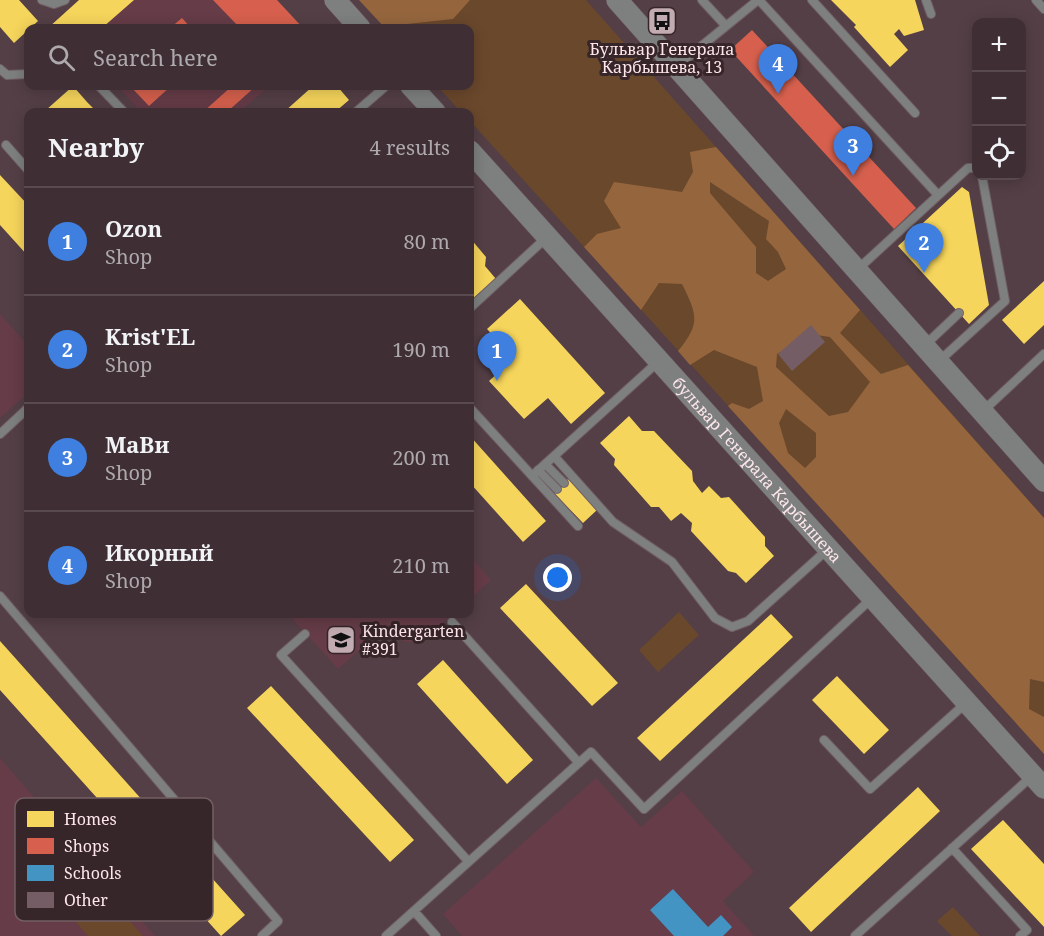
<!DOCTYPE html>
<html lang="en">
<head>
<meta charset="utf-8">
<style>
  :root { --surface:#3f2f34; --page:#46373c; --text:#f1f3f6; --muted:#ada9ac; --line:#584a4f; --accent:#c2acb1 }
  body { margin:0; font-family:"Noto Serif",serif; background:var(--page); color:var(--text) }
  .controls { position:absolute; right:18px; top:18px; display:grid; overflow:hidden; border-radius:12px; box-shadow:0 3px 15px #0003 }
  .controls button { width:54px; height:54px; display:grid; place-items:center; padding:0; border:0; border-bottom:2px solid var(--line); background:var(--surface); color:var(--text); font:30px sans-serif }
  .you { position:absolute; left:558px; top:578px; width:21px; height:21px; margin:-15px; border:4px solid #fff; border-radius:50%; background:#1a73e8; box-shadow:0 0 0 9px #1a73e833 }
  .badge { display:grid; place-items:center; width:39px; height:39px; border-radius:50%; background:var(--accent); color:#fff; font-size:20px; font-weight:700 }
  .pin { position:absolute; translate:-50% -50px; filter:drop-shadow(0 2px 3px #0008) }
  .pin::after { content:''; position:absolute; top:32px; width:21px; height:18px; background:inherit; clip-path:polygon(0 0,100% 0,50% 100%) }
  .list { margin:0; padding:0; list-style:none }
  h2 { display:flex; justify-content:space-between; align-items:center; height:78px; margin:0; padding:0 24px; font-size:26px }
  h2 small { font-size:20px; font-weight:400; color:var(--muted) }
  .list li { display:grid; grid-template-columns:39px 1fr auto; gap:18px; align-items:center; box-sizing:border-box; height:108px; padding:0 24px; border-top:2px solid var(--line) }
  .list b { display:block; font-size:22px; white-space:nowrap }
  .list p { margin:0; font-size:20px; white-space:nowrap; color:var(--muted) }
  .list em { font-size:20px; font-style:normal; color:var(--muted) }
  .icon { flex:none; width:33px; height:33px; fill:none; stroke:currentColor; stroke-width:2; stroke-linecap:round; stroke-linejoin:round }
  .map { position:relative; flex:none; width:1044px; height:936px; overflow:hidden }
  .search { position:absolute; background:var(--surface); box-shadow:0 3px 15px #0003; left:24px; top:24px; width:450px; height:66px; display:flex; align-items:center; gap:15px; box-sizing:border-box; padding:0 21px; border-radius:12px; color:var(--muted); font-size:22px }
  .panel { position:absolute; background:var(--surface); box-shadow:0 3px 15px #0003; left:24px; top:108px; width:450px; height:510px; border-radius:12px }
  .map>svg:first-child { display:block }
</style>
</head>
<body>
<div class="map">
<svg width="1044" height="936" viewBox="0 0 1044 936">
  <rect width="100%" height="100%" fill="#543f46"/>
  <path fill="#653c48" d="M134 0H277L303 28H102Z
    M117 86H270L239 112H141Z
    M0 314 28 345V363L25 367 28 371V393L0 418Z
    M470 556 491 580 470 599Z
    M288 614H453L418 644 376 635 338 669Z
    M0 758 155 936H0Z
    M596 778 641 827 682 791 754 872 723 901 754 936H462L443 914Z"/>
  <path fill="#6a482c" d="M359 0H586L1044 518V754L470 121V112H461L437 86H470V28H385Z
    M679 612 699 635 658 672 639 650Z
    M92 878 143 936H88L61 905Z
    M953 907 980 936H952L937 921Z"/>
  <path fill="#95663e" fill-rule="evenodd" d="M359 0H470L453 19 407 24 406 28H385Z
    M716 147 860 310 840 333 881 374 908 365 1044 518V682L1030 679 1029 709 1044 717V754L728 406 732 403 749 409 763 401 757 367 714 350 690 365 678 351C700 324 698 316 682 284L659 283 641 310 584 247 597 234 621 228 604 201 614 182 682 192 693 172 690 152ZM710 182 769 221 766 239 778 252 786 269 768 281 756 273V247L710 193ZM810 334 830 337 870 382 848 412 829 416 776 367 777 354ZM786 409 816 433V457L805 468 788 453 779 423Z"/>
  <path fill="#f6d55c" d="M0 0H19L38 21 14 43 0 27Z
    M79 0H134L102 28H48Z
    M831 0H915L924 30 904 36 899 29 894 34 908 50 890 67 854 27 856 25Z
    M73 86 87 102 97 112H49L46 110Z
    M313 86H337L349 100 335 112H284Z
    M0 175 28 205V256L0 225Z
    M962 187 969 192 989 305 969 324 898 246Z
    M470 238 486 257 485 266 496 279 470 301Z
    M1044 281V325L1024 344 1002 320Z
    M520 299 605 393 571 424 548 398 524 419 489 381 514 358 487 329Z
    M629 416 642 431H654L692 471 693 481 702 493 709 486 721 498 729 497 765 537V546L774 556 746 583 736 573 728 571 691 531 692 523 681 513 671 521 659 507H651L614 465 615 459 600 443Z
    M470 436 546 521 523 542 470 483Z
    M568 479 597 510 583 523 554 493Z
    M526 584 618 683 592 706 500 608Z
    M771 614 793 637 660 761 637 738Z
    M0 641 245 915 221 936 0 690Z
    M443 660 533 760 507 784 417 684Z
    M837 676 889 730 864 754 812 700Z
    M271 686 414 840 390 862 247 708Z
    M918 787 940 811 811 932 789 908Z
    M1003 820 1044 864V927L971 849Z"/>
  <path fill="#d6604d" d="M213 0H277L303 28H240Z
    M182 18 191 28H170Z
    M752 30 916 208 894 229 730 50Z
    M130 86H171L149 106Z
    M232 86H256L227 112H203Z"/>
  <path fill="#4393c3" d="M673 889 708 927 721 915 732 927 723 936H674L650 910Z"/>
  <path fill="#745d64" d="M811 325 825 342 792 371 778 354Z"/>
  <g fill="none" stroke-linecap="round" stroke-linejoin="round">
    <g stroke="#715f65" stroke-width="10">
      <path id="service" d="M42 0 54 4 65 0
        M702 0 726 26
        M759 0 938 195
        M812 0 915 113
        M926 0 931 14
        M1036 0 1044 9
        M677 66 758 0
        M0 69 7 75 28 74
        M99 86 124 112
        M356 112 386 86
        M6 145 28 170
        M858 269 968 168H976
        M470 308 547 237
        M924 346 959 313
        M938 362 1005 301 982 176
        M470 408 578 526
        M983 411 1044 354
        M0 434 28 408
        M554 456 613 522 672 562 715 618 732 627 748 621 828 549
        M545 464 564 483
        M538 470 557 489
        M532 476 659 361
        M0 596 278 921 262 936
        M452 622 579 763
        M305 634 281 655 468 861
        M824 740 870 789 966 703
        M952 848 1027 930 1020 936
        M414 911 436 936
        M386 936 591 752 644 809 871 599
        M855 936 1032 776"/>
    </g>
    <g stroke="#715f65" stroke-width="22">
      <g id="tertiary">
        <path d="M335 0 360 28"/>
        <path d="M617 0 1044 481"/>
        <path d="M411 86 435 112"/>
        <path id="s1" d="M470 151 1044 788"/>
      </g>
    </g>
    <use href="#service" stroke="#7d807f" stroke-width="8"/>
    <use href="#tertiary" stroke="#7d807f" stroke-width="21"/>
  </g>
  <defs>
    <g id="bus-square" transform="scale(1.5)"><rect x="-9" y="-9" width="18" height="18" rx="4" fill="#c2acb1" stroke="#362529"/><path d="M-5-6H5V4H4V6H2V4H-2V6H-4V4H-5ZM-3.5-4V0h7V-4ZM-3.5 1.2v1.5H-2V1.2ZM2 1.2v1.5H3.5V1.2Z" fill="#111"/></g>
    <g id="school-square" transform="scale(1.5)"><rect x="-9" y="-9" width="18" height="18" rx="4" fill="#c2acb1" stroke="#362529"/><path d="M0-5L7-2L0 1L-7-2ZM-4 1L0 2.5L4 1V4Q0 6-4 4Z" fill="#111"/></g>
  </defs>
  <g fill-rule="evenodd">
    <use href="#bus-square" x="662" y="21"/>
    <use href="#school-square" x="341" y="640"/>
  </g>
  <g text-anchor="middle" stroke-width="6" stroke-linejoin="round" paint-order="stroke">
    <g font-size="16" fill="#fee6eb" stroke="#362529">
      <text x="662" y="55">Бульвар Генерала<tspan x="662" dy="18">Карбышева, 13</tspan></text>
      <text x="362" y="637" text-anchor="start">Kindergarten<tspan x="362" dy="18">#391</tspan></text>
    </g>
    <g font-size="16" fill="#fee6eb" stroke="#362529">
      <text dy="6" stroke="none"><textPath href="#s1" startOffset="429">бульвар Генерала Карбышева</textPath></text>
    </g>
  </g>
  <rect x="15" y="798" width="198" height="123" rx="9" fill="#362529" stroke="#725f63" stroke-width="1.5"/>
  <rect x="27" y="811" width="27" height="16" fill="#f6d55c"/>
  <rect x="27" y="838" width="27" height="16" fill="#d6604d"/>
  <rect x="27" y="865" width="27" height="16" fill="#4393c3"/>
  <rect x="27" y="892" width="27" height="16" fill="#745d64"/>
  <g font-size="16" fill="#fee6eb">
    <text x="64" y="825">Homes</text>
    <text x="64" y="852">Shops</text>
    <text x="64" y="879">Schools</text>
    <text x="64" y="906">Other</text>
  </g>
</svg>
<div class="controls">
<button>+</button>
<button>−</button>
<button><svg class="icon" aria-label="locate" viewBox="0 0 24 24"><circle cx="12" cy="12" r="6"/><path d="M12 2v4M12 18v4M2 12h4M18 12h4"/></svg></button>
</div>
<div class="you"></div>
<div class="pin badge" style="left:497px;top:381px;background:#3f7fe0">1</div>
<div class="pin badge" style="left:924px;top:273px;background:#3f7fe0">2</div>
<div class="pin badge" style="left:853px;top:176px;background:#3f7fe0">3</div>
<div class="pin badge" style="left:778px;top:94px;background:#3f7fe0">4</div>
<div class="search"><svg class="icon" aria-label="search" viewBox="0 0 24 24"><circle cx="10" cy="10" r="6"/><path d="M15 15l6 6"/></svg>Search here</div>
<section class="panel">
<h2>Nearby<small>4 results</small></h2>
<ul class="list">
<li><span class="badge" style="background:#3f7fe0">1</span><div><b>Ozon</b><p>Shop</p></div><em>80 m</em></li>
<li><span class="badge" style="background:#3f7fe0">2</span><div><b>Krist'EL</b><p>Shop</p></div><em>190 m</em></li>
<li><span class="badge" style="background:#3f7fe0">3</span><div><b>МаВи</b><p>Shop</p></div><em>200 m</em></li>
<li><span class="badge" style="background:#3f7fe0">4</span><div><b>Икорный</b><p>Shop</p></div><em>210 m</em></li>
</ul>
</section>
</div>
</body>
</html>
